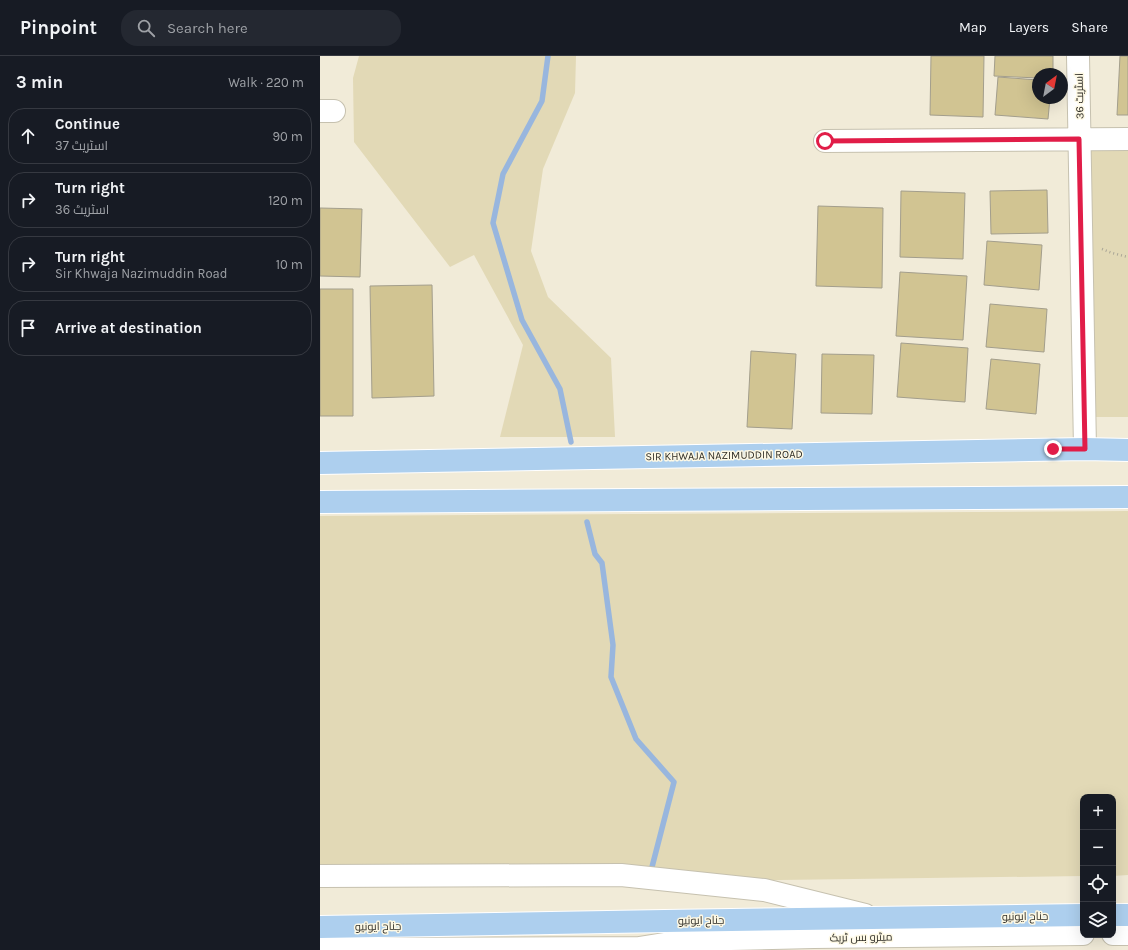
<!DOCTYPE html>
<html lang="en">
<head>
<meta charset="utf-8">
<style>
  :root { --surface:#171b24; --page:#242831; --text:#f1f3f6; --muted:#9ea1a6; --line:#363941 }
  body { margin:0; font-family:Karla,Cairo,sans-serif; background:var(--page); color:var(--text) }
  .controls { position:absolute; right:12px; bottom:12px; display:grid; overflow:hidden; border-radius:8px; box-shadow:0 4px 16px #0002 }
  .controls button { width:36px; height:36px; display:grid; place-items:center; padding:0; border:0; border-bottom:1px solid var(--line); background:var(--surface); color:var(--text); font:20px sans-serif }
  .compass { position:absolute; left:712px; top:12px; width:36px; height:36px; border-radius:50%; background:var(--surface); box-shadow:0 4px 16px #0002; rotate:32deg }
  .stop { position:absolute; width:12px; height:12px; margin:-9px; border:3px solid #e11d48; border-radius:50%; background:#fff }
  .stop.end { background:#e11d48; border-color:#fff; box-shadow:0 1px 4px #0008 }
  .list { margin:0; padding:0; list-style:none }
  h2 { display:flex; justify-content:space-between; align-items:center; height:52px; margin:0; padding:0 16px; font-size:17px }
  h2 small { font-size:13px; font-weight:400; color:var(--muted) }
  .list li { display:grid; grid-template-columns:26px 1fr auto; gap:12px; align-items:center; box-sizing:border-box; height:56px; margin:0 8px 8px; padding:0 8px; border:1px solid var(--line); border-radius:16px }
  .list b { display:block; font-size:15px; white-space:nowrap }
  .list p { margin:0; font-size:13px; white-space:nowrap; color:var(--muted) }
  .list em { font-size:13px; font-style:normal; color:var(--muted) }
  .icon { flex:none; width:22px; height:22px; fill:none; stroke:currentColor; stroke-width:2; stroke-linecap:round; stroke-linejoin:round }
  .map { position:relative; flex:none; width:808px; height:894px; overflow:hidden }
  header { display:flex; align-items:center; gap:24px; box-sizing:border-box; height:56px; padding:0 20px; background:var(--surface); border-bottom:1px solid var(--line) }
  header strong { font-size:19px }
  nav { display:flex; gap:22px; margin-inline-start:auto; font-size:14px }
  .search { width:280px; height:36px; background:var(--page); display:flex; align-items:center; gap:10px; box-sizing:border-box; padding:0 14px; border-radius:16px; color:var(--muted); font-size:15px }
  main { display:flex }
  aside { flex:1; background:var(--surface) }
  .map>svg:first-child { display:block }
</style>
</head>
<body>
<header>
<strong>Pinpoint</strong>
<div class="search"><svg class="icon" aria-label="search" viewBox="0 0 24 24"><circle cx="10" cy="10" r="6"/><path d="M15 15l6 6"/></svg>Search here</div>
<nav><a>Map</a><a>Layers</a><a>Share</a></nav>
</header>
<main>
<aside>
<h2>3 min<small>Walk · 220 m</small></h2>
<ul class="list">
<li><svg class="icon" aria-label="ahead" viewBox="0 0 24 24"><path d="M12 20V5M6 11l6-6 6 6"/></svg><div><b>Continue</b><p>اسٹریٹ 37</p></div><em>90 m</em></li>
<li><svg class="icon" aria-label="right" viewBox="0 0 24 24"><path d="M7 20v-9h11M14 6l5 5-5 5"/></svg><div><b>Turn right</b><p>اسٹریٹ 36</p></div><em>120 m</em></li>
<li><svg class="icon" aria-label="right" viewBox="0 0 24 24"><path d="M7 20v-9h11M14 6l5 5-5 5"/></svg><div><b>Turn right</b><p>Sir Khwaja Nazimuddin Road</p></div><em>10 m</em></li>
<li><svg class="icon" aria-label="arrive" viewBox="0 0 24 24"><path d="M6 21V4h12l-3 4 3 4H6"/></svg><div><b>Arrive at destination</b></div></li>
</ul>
</aside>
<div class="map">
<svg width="808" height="894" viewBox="0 0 808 894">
  <rect width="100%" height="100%" fill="#f1ebd8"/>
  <path fill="#e2d9b6" d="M39 0H256L255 37 223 113 211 195 228 241 291 302 295 381H180L203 289 154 199 130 211 34 86 33 22Z
    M766 91H808V361H776Z
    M808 455V819L793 820V741H763V820L0 830V460Z"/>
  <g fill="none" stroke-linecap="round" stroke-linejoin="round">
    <path stroke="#98b6de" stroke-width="5.5" d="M228 0 222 45 183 118 173 167 202 264 240 333 251 386
      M267 466 275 498 282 507 293 589 291 621 316 683 354 726 332 811"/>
  </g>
  <path fill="#d1c492" stroke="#a39e8c" d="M611 0H664L663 61 610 59Z
    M675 0H733V18H718V22L674 20Z
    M800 0H808V59H797Z
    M678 21 718 24V42H730L728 63 675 59Z
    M727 134 728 177 671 178 670 135Z
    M581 135 645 137 643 203 580 201Z
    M498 150 563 152 562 232 496 230Z
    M0 152 42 153 40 221 0 220Z
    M667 185 722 189 719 234 664 229Z
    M580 216 647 220 643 284 576 280Z
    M112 229 114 340 52 342 50 230Z
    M0 233H33V360H0Z
    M670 248 727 253 724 296 666 291Z
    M581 287 648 292 645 346 577 341Z
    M431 295 476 298 472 373 427 371Z
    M502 298 554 299 552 358 501 357Z
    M671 303 720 308 716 358 666 353Z"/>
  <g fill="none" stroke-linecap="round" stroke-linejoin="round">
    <g stroke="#c6c1af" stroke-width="24">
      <path id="minor" d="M758 0 765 393
        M0 55H14
        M505 85 808 83
        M0 820 301 819 444 834 545 859
        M793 878H808
        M0 893 319 892 369 884 494 881 763 878"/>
    </g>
    <g stroke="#fff" stroke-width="24">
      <path id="major" d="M0 407 765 393 808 394
        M0 446 808 441
        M793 859H808
        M0 871 345 865 763 859"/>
    </g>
    <path stroke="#aaa697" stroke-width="2.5" stroke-dasharray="1 3" stroke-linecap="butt" d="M782 193 792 197 808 201"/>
    <use href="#minor" stroke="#fff" stroke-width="22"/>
    <use href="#major" stroke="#adcfee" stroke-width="22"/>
  </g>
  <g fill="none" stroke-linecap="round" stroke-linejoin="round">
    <path stroke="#e11d48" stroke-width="5" d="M505 85 759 83 765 393H733"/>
  </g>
  <g text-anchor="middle" stroke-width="3" stroke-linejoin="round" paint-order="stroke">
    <g font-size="11" fill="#312f28" stroke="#fef9e5">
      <text transform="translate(759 40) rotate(-91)" y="4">اسٹریٹ 36</text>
      <text transform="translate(404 399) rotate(-1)" y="4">SIR KHWAJA NAZIMUDDIN ROAD</text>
      <text transform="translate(705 860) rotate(-1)" y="4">جناح ایونیو</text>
      <text transform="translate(381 864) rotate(-1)" y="4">جناح ایونیو</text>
      <text transform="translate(58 870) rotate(-1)" y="4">جناح ایونیو</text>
      <text transform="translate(541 881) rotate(-1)" y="4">میٹرو بس ٹریک</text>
    </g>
  </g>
</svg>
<div class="controls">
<button>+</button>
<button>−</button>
<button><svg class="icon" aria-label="locate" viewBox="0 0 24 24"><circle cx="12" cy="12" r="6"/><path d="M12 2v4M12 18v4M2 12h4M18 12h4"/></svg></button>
<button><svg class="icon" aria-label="layers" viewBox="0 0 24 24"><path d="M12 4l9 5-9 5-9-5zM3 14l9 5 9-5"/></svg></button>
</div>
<svg class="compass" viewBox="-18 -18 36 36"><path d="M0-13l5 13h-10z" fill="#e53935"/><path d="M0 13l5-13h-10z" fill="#9ea1a6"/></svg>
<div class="stop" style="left:505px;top:85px"></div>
<div class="stop end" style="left:733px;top:393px"></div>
</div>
</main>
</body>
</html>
